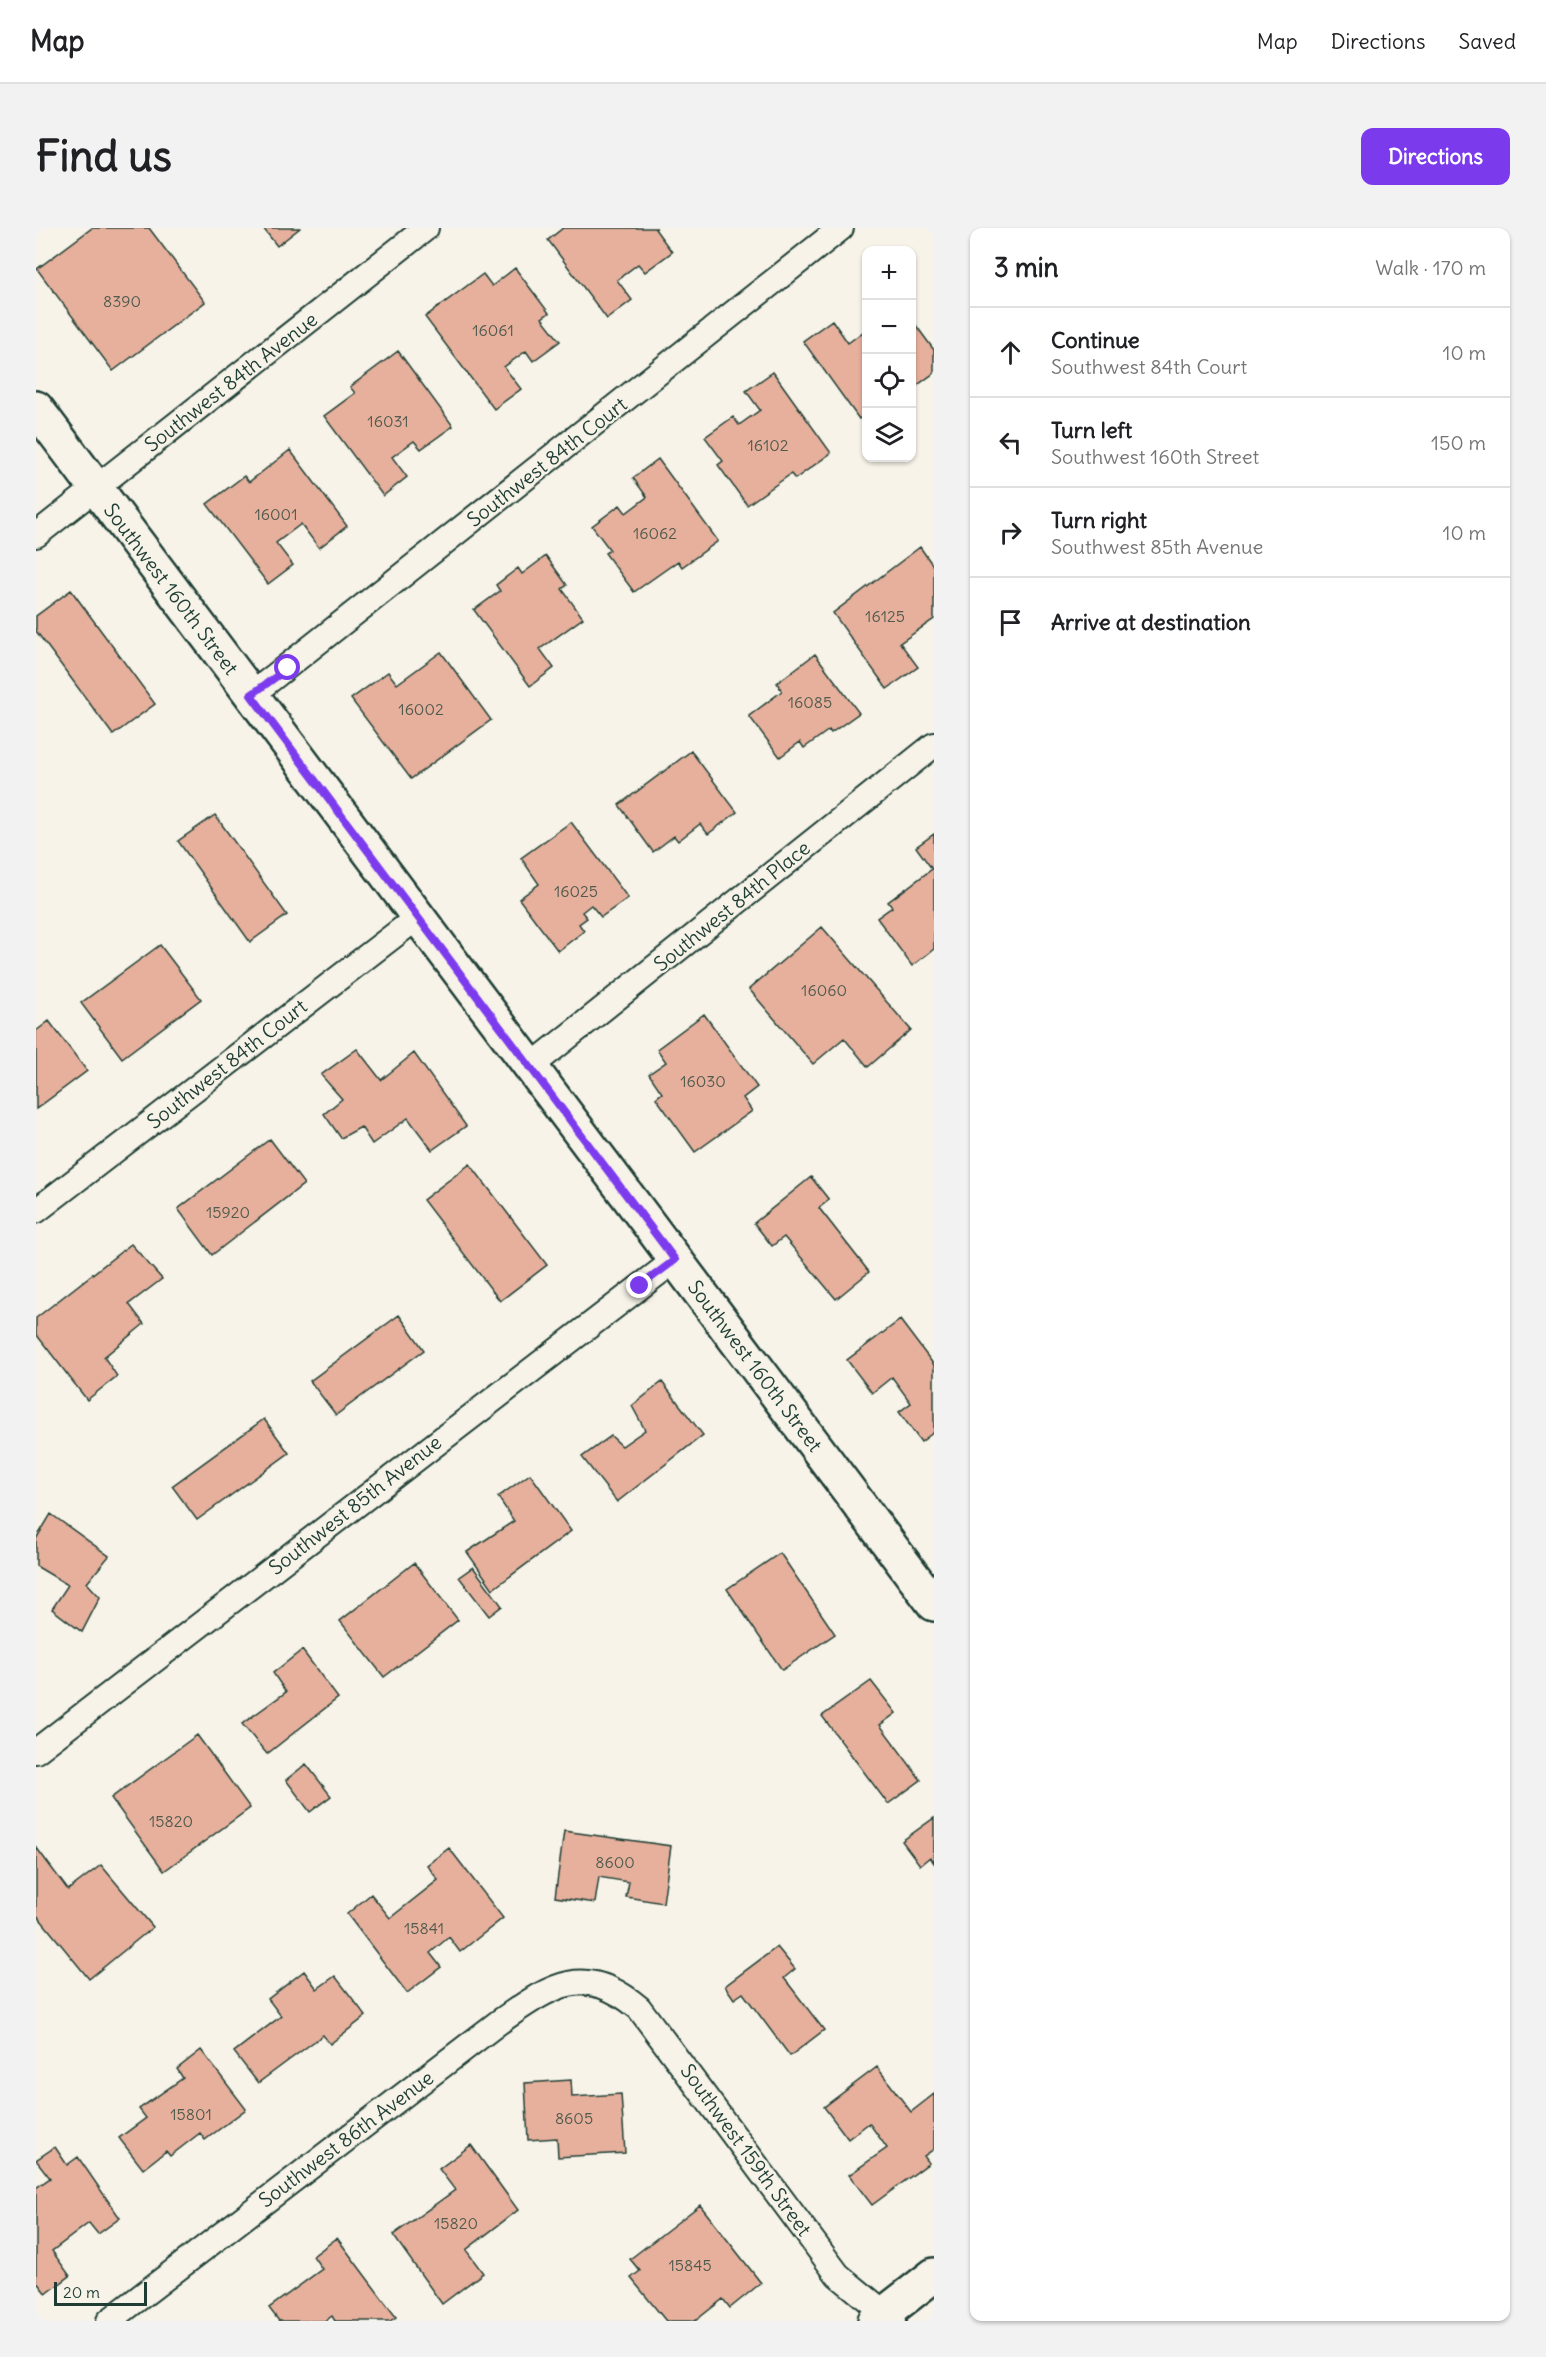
<!DOCTYPE html>
<html lang="en">
<head>
<meta charset="utf-8">
<style>
  :root { --surface:#fff; --page:#f2f2f2; --text:#202124; --muted:#757577; --line:#e0e0e0; --accent:#7c3aed }
  body { margin:0; font-family:Delius,sans-serif; background:var(--page); color:var(--text) }
  .controls { position:absolute; right:18px; top:18px; display:grid; overflow:hidden; border-radius:12px; box-shadow:0 2px 4px #0004 }
  .controls button { width:54px; height:54px; display:grid; place-items:center; padding:0; border:0; border-bottom:2px solid var(--line); background:var(--surface); color:var(--text); font:30px sans-serif }
  .scale { position:absolute; left:18px; bottom:15px; width:93px; box-sizing:border-box; padding-left:6px; border:3px solid #1f3d34; border-top:0; font-size:16px; line-height:21px; white-space:nowrap; color:#1f3d34; -webkit-text-stroke:4px #f7f3e8; paint-order:stroke }
  .stop { position:absolute; width:18px; height:18px; margin:-14px; border:4px solid #7c3aed; border-radius:50%; background:#fff }
  .stop.end { background:#7c3aed; border-color:#fff; box-shadow:0 2px 6px #0008 }
  .list { margin:0; padding:0; list-style:none }
  h2 { display:flex; justify-content:space-between; align-items:center; height:78px; margin:0; padding:0 24px; font-size:26px }
  h2 small { font-size:20px; font-weight:400; color:var(--muted) }
  .list li { display:grid; grid-template-columns:39px 1fr auto; gap:18px; align-items:center; box-sizing:border-box; height:90px; padding:0 24px; border-top:2px solid var(--line) }
  .list b { display:block; font-size:22px; white-space:nowrap }
  .list p { margin:0; font-size:20px; white-space:nowrap; color:var(--muted) }
  .list em { font-size:20px; font-style:normal; color:var(--muted) }
  .icon { flex:none; width:33px; height:33px; fill:none; stroke:currentColor; stroke-width:2; stroke-linecap:round; stroke-linejoin:round }
  .map { position:relative; flex:none; width:898px; height:2093px; overflow:hidden; border-radius:12px }
  header { display:flex; align-items:center; gap:36px; box-sizing:border-box; height:84px; padding:0 30px; background:var(--surface); border-bottom:2px solid var(--line) }
  header strong { font-size:28px }
  nav { display:flex; gap:33px; margin-inline-start:auto; font-size:21px }
  .intro { display:flex; align-items:center; justify-content:space-between; box-sizing:border-box; height:144px; padding:0 36px }
  h1 { margin:0; font-size:42px }
  .button { padding:15px 27px; border-radius:12px; background:var(--accent); color:#fff; font-size:21px; font-weight:700 }
  main { display:flex; gap:36px; padding:0 36px }
  aside { flex:1; background:var(--surface); border-radius:12px; box-shadow:0 2px 4px #0004 }
  .map>svg:first-child { display:block }
</style>
</head>
<body>
<header>
<strong>Map</strong>
<nav><a>Map</a><a>Directions</a><a>Saved</a></nav>
</header>
<div class="intro"><h1>Find us</h1><a class="button">Directions</a></div>
<main>
<div class="map">
<svg width="898" height="2093" viewBox="0 0 898 2093">
  <rect width="100%" height="100%" fill="#f7f3e8"/>
  <filter id="ink" filterUnits="userSpaceOnUse"><feTurbulence type="fractalNoise" baseFrequency=".0167" numOctaves="2"/><feDisplacementMap in="SourceGraphic" scale="12" xChannelSelector="R" yChannelSelector="G"/><feConvolveMatrix kernelMatrix="1 2 1 2 8 2 1 2 1" color-interpolation-filters="sRGB"/></filter>
  <g filter="url(#ink)">
    <path fill="#e6b09c" stroke="#1f3d34" stroke-width="1.5" d="M56 0H113L169 74 77 143 1 41Z
      M227 0H264L241 18Z
      M527 0H621L619 1 636 24 609 44 602 36 581 52 596 72 571 91 512 12Z
      M479 40 513 85 506 90 524 113 497 133 490 123 468 139 485 161 458 181 389 89 447 46 456 58Z
      M796 92 812 115 831 101V186L823 191 767 113Z
      M876 92 898 122V145L876 161Z
      M362 123 417 198 385 221 378 213 356 229 371 249 347 268 288 188 319 165 314 159Z
      M737 144 795 225 759 251 755 246 711 277 682 237 687 233 669 209 697 189 703 197 724 182 710 163Z
      M254 222 311 298 283 320 265 296 240 315 257 337 232 356 171 276 208 248 213 254Z
      M622 231 682 313 646 339 642 333 598 364 569 325 574 322 556 298 584 277 590 285 611 269 597 250Z
      M884 319 898 339V391L864 415 882 439 851 461 797 385Z
      M510 328 531 357 526 361 547 390 504 421 518 440 494 458 438 382 464 363 460 357 482 340 486 346Z
      M35 362 119 476 77 507 0 403V388Z
      M405 424 455 492 375 551 315 471 352 444 361 456Z
      M779 426 823 485 795 505 793 502 768 520 764 514 744 529 713 488 746 463 741 455Z
      M655 523 701 584 672 606 664 596 642 613 638 608 617 624 583 577Z
      M179 587 251 687 214 714 142 613Z
      M535 594 592 670 565 689 555 677 546 684 551 690 543 696 548 703 522 723 483 671 503 656 485 630Z
      M898 606V721L876 738 841 690 856 679 852 674 896 641 880 619Z
      M786 699 875 802 832 839 808 810 777 836 713 761Z
      M124 717 165 771 86 830 45 775Z
      M668 786 721 859 707 870 716 883 659 924 620 870 626 865 613 846 630 834 621 821Z
      M13 793 51 843 0 881V803Z
      M321 821 345 852 378 825 430 898 396 922 372 890 336 916 325 899 305 910 288 886 306 871 285 847Z
      M234 911 268 956 176 1027 142 981Z
      M434 936 511 1037 464 1073 387 972Z
      M775 949 793 972 783 980 833 1044 800 1071 748 1009 736 1018 718 995Z
      M95 1016 126 1051 93 1076 108 1096 68 1129 81 1148 51 1172 0 1106V1090Z
      M363 1087 388 1122 300 1187 274 1153Z
      M864 1092 898 1137V1204L885 1214 863 1184 875 1175 856 1149 836 1165 811 1132Z
      M626 1154 667 1207 581 1274 546 1229 575 1208 586 1218 609 1202 596 1178Z
      M228 1191 253 1225 161 1292 136 1258Z
      M494 1246 535 1303 457 1361 431 1324 478 1293 462 1269Z
      M15 1286 73 1328 51 1355 64 1369 46 1404 16 1381 32 1357 0 1338V1311Z
      M744 1325 799 1406 746 1442 691 1361Z
      M378 1335 422 1392 348 1449 304 1393Z
      M437 1339 466 1378 453 1388 423 1349Z
      M266 1422 302 1470 231 1526 206 1496 250 1464 237 1445Z
      M835 1453 860 1485 844 1497 885 1552 852 1576 786 1488Z
      M161 1507 214 1580 128 1643 75 1570Z
      M270 1536 295 1568 274 1584 250 1552Z
      M898 1590V1635L894 1629 884 1637 866 1613Z
      M528 1603 635 1618 627 1675 590 1669 593 1654 563 1649 559 1675 519 1669Z
      M0 1619 32 1662 65 1637 117 1699 53 1751 0 1686Z
      M413 1620 467 1690 424 1724 413 1709 394 1725 405 1739 371 1765 311 1686 335 1666 354 1690 402 1652 391 1637Z
      M741 1719 759 1741 748 1750 788 1802 754 1828 707 1765 698 1771 689 1758Z
      M268 1743 281 1761 299 1748 330 1788 294 1816 287 1807 222 1855 198 1824 245 1788 232 1771Z
      M165 1822 210 1881 169 1912 164 1905 134 1928 130 1923 107 1941 83 1910 110 1890 103 1881 147 1850 141 1841Z
      M841 1839 875 1884 898 1866V1921L888 1928 893 1935 836 1977 813 1947 851 1920 833 1895 812 1911 788 1879Z
      M535 1852 536 1869 585 1866 589 1925 522 1929 521 1910 492 1912 489 1855Z
      M435 1917 482 1982 430 2022 447 2045 406 2076 357 2007 419 1962 403 1941Z
      M19 1919 31 1937 42 1929 84 1990 62 2006 53 1995 16 2023 34 2048 10 2066 0 2053V1960L14 1950 0 1932Z
      M664 1977 725 2055 694 2080 687 2071 659 2093H630L595 2050 604 2043 594 2031Z
      M301 2010 360 2089 354 2093H299L296 2088 289 2093H243L233 2080 286 2041 277 2028Z"/>
    <g fill="none" stroke-linecap="round" stroke-linejoin="round">
      <g stroke="#1f3d34" stroke-width="28">
        <path id="street" d="M0 307 390 0
          M215 467 805 0
          M494 839 898 517
          M0 983 382 689
          M0 1523 639 1032
          M73 2093 463 1794C514 1759 547 1733 603 1780L802 2047 858 2093"/>
      </g>
      <g stroke="#1f3d34" stroke-width="38">
        <path id="secondary" d="M0 180 898 1376
          M839 2093 898 2047"/>
      </g>
      <use href="#street" stroke="#f7f3e8" stroke-width="24"/>
      <use href="#secondary" stroke="#f7f3e8" stroke-width="33"/>
    </g>
  </g>
  <g fill="none" stroke-linecap="round" stroke-linejoin="round" filter="url(#ink)">
    <path stroke="#7c3aed" stroke-width="8" d="M252 440 215 467 639 1032 604 1058"/>
  </g>
  <g text-anchor="middle" stroke-width="4.5" stroke-linejoin="round" paint-order="stroke">
    <g font-size="16" fill="#515a4e">
      <text x="86" y="79">8390</text>
      <text x="457" y="108">16061</text>
      <text x="352" y="199">16031</text>
      <text x="732" y="223">16102</text>
      <text x="240" y="292">16001</text>
      <text x="619" y="311">16062</text>
      <text x="849" y="394">16125</text>
      <text x="774" y="480">16085</text>
      <text x="385" y="487">16002</text>
      <text x="540" y="669">16025</text>
      <text x="788" y="768">16060</text>
      <text x="667" y="859">16030</text>
      <text x="192" y="990">15920</text>
      <text x="135" y="1599">15820</text>
      <text x="579" y="1640">8600</text>
      <text x="388" y="1706">15841</text>
      <text x="155" y="1892">15801</text>
      <text x="538" y="1896">8605</text>
      <text x="420" y="2001">15820</text>
      <text x="654" y="2043">15845</text>
    </g>
    <g font-size="20" fill="#1f3d34" stroke="#f7f3e8">
      <text transform="translate(195 154) rotate(-38)" y="7">Southwest 84th Avenue</text>
      <text transform="translate(511 234) rotate(-38)" y="7">Southwest 84th Court</text>
      <text transform="translate(135 361) rotate(53)" y="7">Southwest 160th Street</text>
      <text transform="translate(696 678) rotate(-39)" y="7">Southwest 84th Place</text>
      <text transform="translate(191 836) rotate(-38)" y="7">Southwest 84th Court</text>
      <text transform="translate(719 1138) rotate(53)" y="7">Southwest 160th Street</text>
      <text transform="translate(319 1277) rotate(-38)" y="7">Southwest 85th Avenue</text>
      <text transform="translate(310 1911) rotate(-37)" y="7">Southwest 86th Avenue</text>
      <text transform="translate(710 1922) rotate(54)" y="7">Southwest 159th Street</text>
    </g>
  </g>
</svg>
<div class="controls">
<button>+</button>
<button>−</button>
<button><svg class="icon" aria-label="locate" viewBox="0 0 24 24"><circle cx="12" cy="12" r="6"/><path d="M12 2v4M12 18v4M2 12h4M18 12h4"/></svg></button>
<button><svg class="icon" aria-label="layers" viewBox="0 0 24 24"><path d="M12 4l9 5-9 5-9-5zM3 14l9 5 9-5"/></svg></button>
</div>
<div class="scale">20 m</div>
<div class="stop" style="left:252px;top:440px"></div>
<div class="stop end" style="left:604px;top:1058px"></div>
</div>
<aside>
<h2>3 min<small>Walk · 170 m</small></h2>
<ul class="list">
<li><svg class="icon" aria-label="ahead" viewBox="0 0 24 24"><path d="M12 20V5M6 11l6-6 6 6"/></svg><div><b>Continue</b><p>Southwest 84th Court</p></div><em>10 m</em></li>
<li><svg class="icon" aria-label="left" viewBox="0 0 24 24"><path d="M17 20v-9H6M10 6l-5 5 5 5"/></svg><div><b>Turn left</b><p>Southwest 160th Street</p></div><em>150 m</em></li>
<li><svg class="icon" aria-label="right" viewBox="0 0 24 24"><path d="M7 20v-9h11M14 6l5 5-5 5"/></svg><div><b>Turn right</b><p>Southwest 85th Avenue</p></div><em>10 m</em></li>
<li><svg class="icon" aria-label="arrive" viewBox="0 0 24 24"><path d="M6 21V4h12l-3 4 3 4H6"/></svg><div><b>Arrive at destination</b></div></li>
</ul>
</aside>
</main>
</body>
</html>
